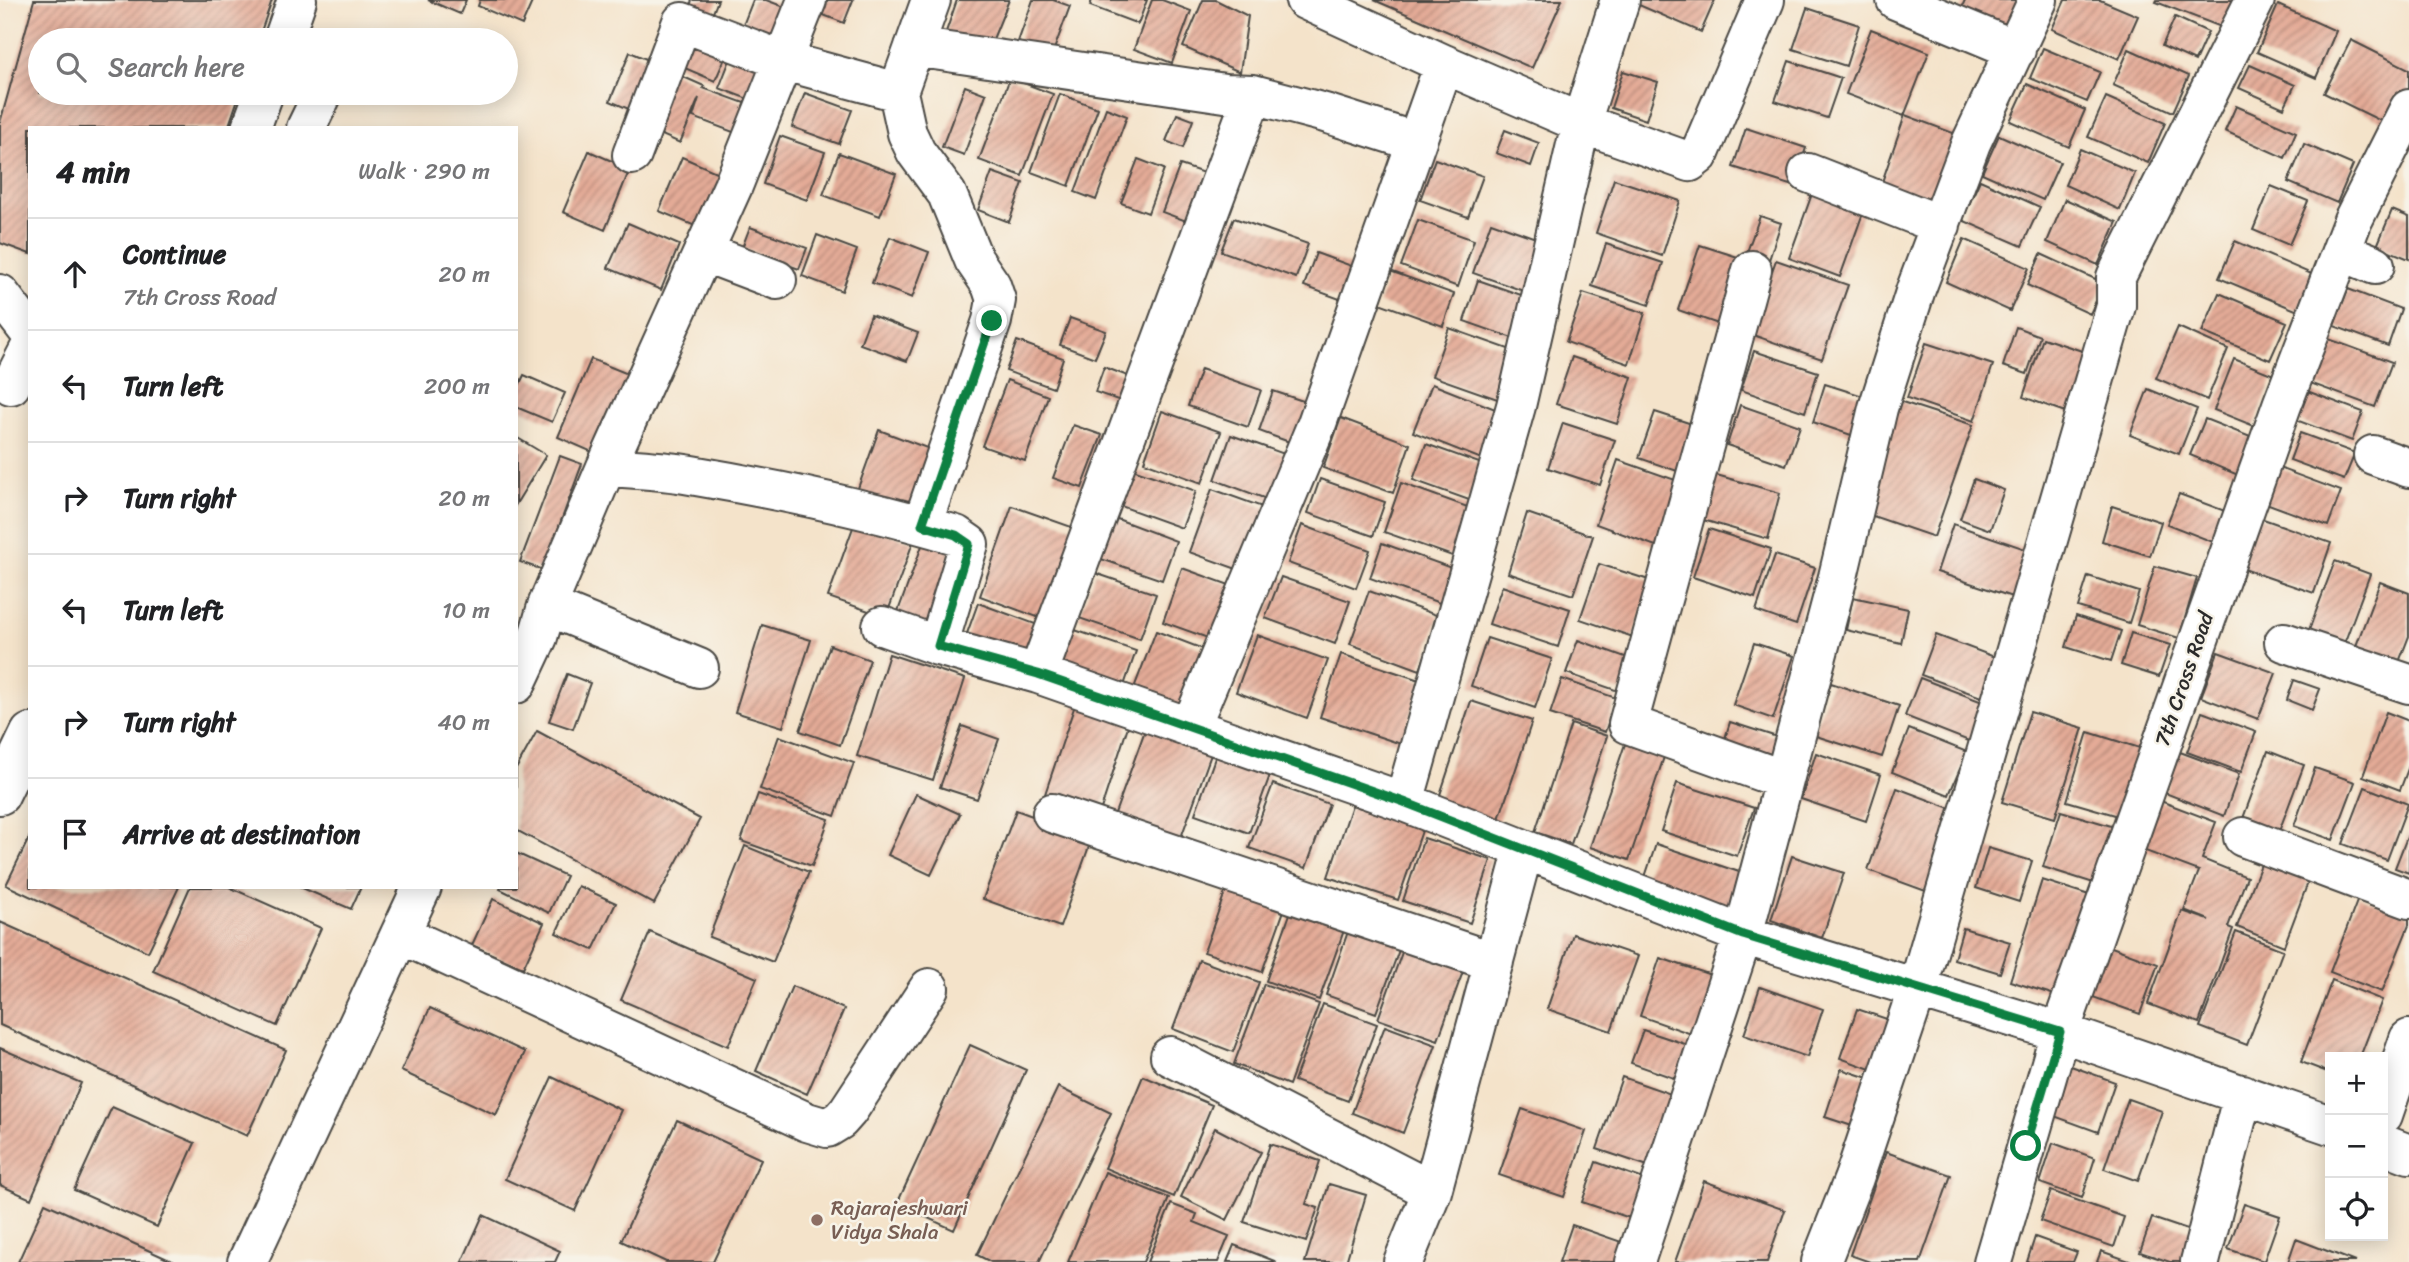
<!DOCTYPE html>
<html lang="en">
<head>
<meta charset="utf-8">
<style>
  :root { --surface:#fff; --page:#f6f6f6; --text:#202124; --muted:#757577; --line:#e0e0e0 }
  body { margin:0; font-family:Sriracha,sans-serif; background:var(--page); color:var(--text) }
  .controls { position:absolute; right:21px; bottom:21px; display:grid; overflow:hidden; border-radius:0px; box-shadow:0 4px 18px #0003 }
  .controls button { width:63px; height:63px; display:grid; place-items:center; padding:0; border:0; border-bottom:2px solid var(--line); background:var(--surface); color:var(--text); font:35px sans-serif }
  .stop { position:absolute; width:21px; height:21px; margin:-16px; border:5px solid #0b8043; border-radius:50%; background:#fff }
  .stop.end { background:#0b8043; border-color:#fff; box-shadow:0 2px 7px #0008 }
  .list { margin:0; padding:0; list-style:none }
  h2 { display:flex; justify-content:space-between; align-items:center; height:91px; margin:0; padding:0 28px; font-size:30px }
  h2 small { font-size:23px; font-weight:400; color:var(--muted) }
  .list li { display:grid; grid-template-columns:46px 1fr auto; gap:21px; align-items:center; box-sizing:border-box; height:112px; padding:0 28px; border-top:2px solid var(--line) }
  .list b { display:block; font-size:26px; white-space:nowrap }
  .list p { margin:0; font-size:23px; white-space:nowrap; color:var(--muted) }
  .list em { font-size:23px; font-style:normal; color:var(--muted) }
  .icon { flex:none; width:38px; height:38px; fill:none; stroke:currentColor; stroke-width:2; stroke-linecap:round; stroke-linejoin:round }
  .map { position:relative; flex:none; width:2409px; height:1262px; overflow:hidden }
  .search { position:absolute; background:var(--surface); box-shadow:0 4px 18px #0003; left:28px; top:28px; width:490px; height:77px; display:flex; align-items:center; gap:18px; box-sizing:border-box; padding:0 24px; border-radius:38px; color:var(--muted); font-size:26px }
  .panel { position:absolute; background:var(--surface); box-shadow:0 4px 18px #0003; left:28px; top:126px; width:490px; height:763px; border-radius:0px }
  .map>svg:first-child { display:block }
</style>
</head>
<body>
<div class="map">
<svg width="2409" height="1262" viewBox="0 0 2409 1262">
  <defs>
    <pattern id="building-hatch" width="6" height="6" patternUnits="userSpaceOnUse" patternTransform="scale(1.75)"><rect width="6" height="6" fill="#e4ab97"/><path d="M-1 1l2-2M0 6l6-6M5 7l2-2" fill="none" stroke="#b98b7b"/></pattern>
  </defs>
  <rect width="100%" height="100%" fill="#f7f3e8"/>
  <filter id="ink" filterUnits="userSpaceOnUse"><feTurbulence type="fractalNoise" baseFrequency=".0143" numOctaves="2"/><feDisplacementMap in="SourceGraphic" scale="14" xChannelSelector="R" yChannelSelector="G"/><feConvolveMatrix kernelMatrix="1 2 1 2 8 2 1 2 1" color-interpolation-filters="sRGB"/></filter>
  <filter id="wash" filterUnits="userSpaceOnUse"><feTurbulence type="fractalNoise" baseFrequency=".00686" numOctaves="4" result="noise"/><feDisplacementMap in="SourceGraphic" scale="28" xChannelSelector="R" yChannelSelector="G"/><feGaussianBlur stdDeviation="1.57" result="paint"/><feColorMatrix in="noise" values="0 0 0 0 0 0 0 0 0 0 0 0 0 0 0 0 0 1.4 0 .05"/><feComposite in="paint" operator="in"/></filter>
  <g filter="url(#wash)">
    <rect width="100%" height="100%" fill="#f4e3ca"/>
    <g id="blocks">
      <path fill="url(#building-hatch)" d="M34 0H272L258 40H40V93H240L228 128H30V254L0 243V123Z
        M428 0H466L460 14Z
        M480 0H533L522 25 478 6Z
        M692 0H718L709 23 687 15Z
        M753 0H766L798 12 784 50 740 33Z
        M808 0H853L844 23 805 8Z
        M957 0H1009L989 49 946 32Z
        M1033 0H1053L1070 6 1052 55 1018 42Z
        M1092 0H1147L1138 24 1090 6Z
        M1152 0H1162L1191 11 1172 63 1134 49Z
        M1203 0H1216L1248 16 1240 72 1183 47Z
        M1374 0H1562L1532 68Z
        M1633 0H1715L1701 32 1632 2Z
        M1965 0H2024L2005 42 1956 20Z
        M2065 0H2100L2138 16 2119 59 2052 29Z
        M2157 0H2240L2229 30 2156 2Z
        M2278 5 2336 31 2316 78 2257 52Z
        M1807 8 1859 25 1846 66 1793 49Z
        M2175 17 2208 32 2195 61 2162 46Z
        M1871 29 1929 52 1904 116 1846 94Z
        M686 31 729 49 715 81 673 63Z
        M2351 40 2409 69V95L2393 127 2324 93Z
        M735 47 777 63 761 104 719 88Z
        M2043 48 2100 72 2087 102 2030 78Z
        M2129 49 2189 76 2173 112 2113 85Z
        M630 52 658 64 638 113 610 101Z
        M1789 61 1841 78 1827 118 1775 101Z
        M2250 65 2295 85 2284 108 2239 88Z
        M670 71 704 86 703 88 761 109 749 138 693 117 699 98 680 143 646 128Z
        M1623 71 1658 82 1646 120 1611 108Z
        M1010 78 1053 94 1022 176 979 160Z
        M2027 84 2085 110 2069 147 2010 121Z
        M965 86 986 94 964 155 942 147Z
        M805 93 852 110 839 144 792 127Z
        M1060 94 1098 108 1069 186 1031 172Z
        M2106 97 2165 123 2148 163 2088 137Z
        M2236 106 2296 132 2285 158 2225 131Z
        M1106 108 1127 116 1096 200 1075 192Z
        M1177 114 1193 120 1183 148 1166 141Z
        M1905 115 1956 134 1931 206 1880 188Z
        M1746 128 1806 148 1793 186 1733 167Z
        M1505 130 1539 143 1531 166 1496 153Z
        M1999 135 2060 162 2043 200 1982 173Z
        M780 136 825 152 807 200 763 184Z
        M2304 144 2353 165 2337 203 2288 182Z
        M2080 149 2135 173 2120 210 2065 185Z
        M589 151 630 169 605 230 563 212Z
        M839 153 896 174 880 216 823 195Z
        M682 157 723 175 700 228 659 211Z
        M1138 159 1164 169 1148 213 1121 203Z
        M1435 159 1483 176 1468 217 1420 200Z
        M1180 165 1207 174 1189 222 1162 212Z
        M992 172 1023 183 1009 222 978 210Z
        M1614 179 1680 201 1662 256 1596 233Z
        M1980 180 2040 207 2022 246 1962 220Z
        M2271 186 2308 201 2289 245 2253 230Z
        M1812 194 1863 213 1840 277 1789 258Z
        M2065 199 2117 222 2098 265 2047 242Z
        M2392 210 2409 217V259L2377 246Z
        M1760 216 1781 223 1769 260 1747 252Z
        M1234 218 1308 244 1296 278 1221 251Z
        M1418 220 1474 240 1458 287 1401 266Z
        M1491 222 1547 242 1529 293 1473 273Z
        M628 223 679 245 661 290 608 268Z
        M750 227 807 248 799 269 742 248Z
        M817 235 857 250 842 291 802 276Z
        M890 237 929 252 912 298 872 283Z
        M1964 239 2029 268 2010 311 1946 282Z
        M2235 241 2314 275 2298 311 2219 278Z
        M1606 244 1663 263 1649 305 1592 286Z
        M1700 245 1744 259 1721 325 1678 310Z
        M1316 253 1368 272 1356 305 1304 286Z
        M2041 254 2104 283 2090 314 2027 285Z
        M1776 260 1848 285 1822 359 1750 334Z
        M1390 271 1454 294 1443 326 1379 303Z
        M1478 280 1530 298 1515 339 1464 321Z
        M2348 289 2401 309 2388 346 2334 326Z
        M1583 293 1645 313 1629 364 1566 342Z
        M2219 293 2287 322 2270 360 2202 332Z
        M871 315 918 333 907 361 860 344Z
        M1070 318 1106 331 1095 358 1060 345Z
        M2016 327 2040 336 2027 374 2003 366Z
        M2178 327 2228 349 2207 400 2156 378Z
        M1449 328 1520 353 1503 401 1432 376Z
        M2043 338 2100 357 2079 417 2023 397Z
        M2326 338 2392 362 2375 407 2310 383Z
        M1017 341 1063 358 1053 388 1006 371Z
        M1926 343 1993 365 1974 421 1907 398Z
        M1754 351 1818 372 1805 412 1741 390Z
        M1572 357 1632 377 1617 424 1556 404Z
        M591 359 633 376 599 455 558 437Z
        M2234 359 2274 375 2254 426 2214 410Z
        M1104 367 1141 381 1132 405 1095 392Z
        M1201 369 1261 390 1248 427 1188 406Z
        M524 375 565 393 552 422 516 407V392Z
        M1007 380 1048 396 1025 461 982 446Z
        M1432 384 1508 414 1489 462 1413 432Z
        M1825 384 1866 397 1854 436 1813 422Z
        M2148 389 2197 409 2179 454 2130 435Z
        M1273 391 1309 403 1295 444 1259 431Z
        M2307 391 2363 412 2352 441 2296 420Z
        M1899 401 1973 425 1934 537 1861 512Z
        M1740 405 1800 426 1786 465 1727 445Z
        M1162 411 1221 432 1202 483 1144 462Z
        M1655 412 1701 427 1686 474 1639 458Z
        M1341 418 1410 444 1393 493 1323 468Z
        M2205 419 2253 438 2238 475 2190 455Z
        M1563 423 1615 440 1600 485 1548 468Z
        M1073 425 1102 435 1082 488 1053 478Z
        M879 430 935 451 913 512 857 491Z
        M2300 433 2355 453 2344 480 2290 460Z
        M1231 435 1293 457 1277 503 1215 480Z
        M516 437 546 455 516 504Z
        M1426 444 1482 464 1469 500 1413 480Z
        M560 456 582 464 543 570 520 562Z
        M1618 460 1684 483 1661 548 1596 524Z
        M2276 467 2341 491 2328 526 2263 502Z
        M1130 468 1196 491 1182 528 1118 505Z
        M1706 472 1780 493 1768 539 1693 517Z
        M1320 479 1385 502 1373 536 1308 513Z
        M1974 479 2004 490 1990 530 1960 519Z
        M1401 483 1476 510 1458 558 1384 532Z
        M1212 489 1268 509 1245 572 1189 552Z
        M2179 494 2225 511 2213 542 2167 524Z
        M1012 506 1083 531 1051 622 980 596Z
        M2112 506 2161 522 2150 556 2102 541Z
        M1527 513 1593 536 1573 595 1508 573Z
        M2252 515 2331 543 2314 593 2235 566Z
        M1112 517 1176 541 1162 580 1098 558Z
        M855 522 913 542 886 617 828 597Z
        M1953 524 2040 554 2024 601 1937 572Z
        M1302 525 1370 550 1356 588 1288 563Z
        M1709 529 1771 549 1755 598 1693 577Z
        M927 532 958 543 924 635 893 625Z
        M1382 543 1457 570 1445 605 1370 578Z
        M1775 555 1815 568 1796 625 1756 611Z
        M2335 561 2370 574 2344 644 2309 630Z
        M1599 564 1652 581 1633 637 1580 619Z
        M2155 566 2197 578 2179 638 2137 625Z
        M1182 568 1238 588 1219 642 1163 622Z
        M1095 573 1156 594 1140 639 1079 618Z
        M2088 576 2139 592 2129 623 2078 607Z
        M1281 577 1350 601 1335 644 1265 618Z
        M2380 582 2409 593V636L2399 662 2356 646Z
        M1502 586 1570 609 1558 647 1489 624Z
        M1369 591 1439 616 1420 670 1350 644Z
        M1853 597 1908 609 1901 643 1846 630Z
        M978 603 1038 625 1024 663 964 642Z
        M2076 616 2121 631 2111 661 2066 647Z
        M762 625 811 640 783 727 735 712Z
        M1069 628 1136 651 1120 697 1052 674Z
        M1156 631 1211 652 1184 722 1129 701Z
        M2131 633 2170 645 2159 677 2121 665Z
        M1257 635 1328 660 1307 718 1236 692Z
        M1936 635 2008 662 1992 701 1921 675Z
        M1487 638 1552 659 1535 708 1471 686Z
        M1578 640 1631 659 1621 692 1566 673Z
        M1754 643 1794 656 1773 719 1733 705Z
        M830 645 870 660 840 745 800 731Z
        M2218 652 2276 673 2258 719 2201 697Z
        M889 654 965 679 933 780 857 756Z
        M1341 654 1422 681 1401 744 1320 717Z
        M567 674 590 683 573 729 549 721Z
        M1920 678 1993 706 1979 745 1905 716Z
        M1562 679 1616 698 1605 732 1550 714Z
        M2294 680 2320 689 2312 710 2287 700Z
        M1831 683 1899 706 1882 757 1813 735Z
        M1471 701 1532 721 1497 825 1437 804Z
        M1076 702 1130 720 1100 812 1045 794Z
        M2030 712 2083 728 2055 818 2002 802Z
        M2202 712 2256 732 2241 772 2187 752Z
        M2386 712 2409 721V766L2400 790 2363 776Z
        M1148 722 1214 746 1179 843 1113 819Z
        M1730 722 1780 738 1769 772 1720 755Z
        M1571 724 1607 736 1571 844 1535 832Z
        M962 726 999 739 977 799 940 787Z
        M1909 729 1967 752 1949 795 1892 772Z
        M537 731 700 819 654 904 516 830V769Z
        M2088 732 2143 749 2122 817 2067 801Z
        M779 736 854 763 835 816 760 789Z
        M1625 744 1664 757 1629 860 1590 847Z
        M2268 751 2304 765 2278 834 2242 821Z
        M2180 752 2239 774 2224 816 2165 793Z
        M1816 753 1881 775 1866 821 1801 799Z
        M1216 755 1270 775 1249 833 1195 814Z
        M2315 768 2355 782 2333 840 2294 826Z
        M1677 783 1754 808 1737 856 1661 831Z
        M1273 784 1329 804 1306 868 1249 848Z
        M2365 787 2408 804 2387 860 2343 844Z
        M1897 788 1961 812 1931 893 1868 870Z
        M758 794 829 819 812 866 741 841Z
        M916 794 960 814 931 875 888 855Z
        M2150 797 2216 822 2202 859 2247 877 2228 927 2233 929 2199 1023 2148 1004 2182 911 2209 920 2184 910 2199 871 2132 846Z
        M1352 805 1423 828 1398 900 1328 877Z
        M1016 810 1092 838 1060 927 983 899Z
        M2061 811 2118 828 2100 885 2043 867Z
        M2409 832V873L2395 868Z
        M30 836V887H179L148 952 6 885Z
        M1424 838 1491 860 1470 923 1403 901Z
        M1656 844 1742 873 1728 915 1642 886Z
        M745 846 809 872 773 962 709 937Z
        M1988 848 2032 861 2019 902 1976 888Z
        M516 853 566 876 549 913 500 889 501 887H516Z
        M1792 856 1844 873 1822 938 1771 920Z
        M2263 859 2310 877 2284 946 2237 927Z
        M2042 880 2089 895 2058 996 2010 981Z
        M1229 881 1287 902 1262 972 1204 952Z
        M578 886 616 903 593 950 556 933Z
        M190 887H229L321 928 277 1026 153 971Z
        M300 887H361L351 909Z
        M2359 896 2409 916V925L2382 992 2330 972Z
        M493 899 544 923 523 968 472 945Z
        M1295 900 1348 919 1319 1000 1266 981Z
        M1352 920 1403 939 1376 1013 1326 995Z
        M0 922 286 1050 247 1136 0 1025Z
        M1963 928 2010 942 2000 973 1954 959Z
        M650 932 757 978 728 1046 621 1000Z
        M2236 932 2283 950 2247 1045 2200 1027Z
        M1573 934 1638 956 1611 1031 1547 1009Z
        M2098 942 2158 964 2140 1014 2079 992Z
        M1405 944 1465 966 1438 1040 1378 1019Z
        M1660 958 1720 978 1700 1037 1640 1016Z
        M1199 960 1259 982 1233 1052 1173 1029Z
        M2332 980 2382 1000 2360 1057H2330V1073L2301 1062Z
        M1264 984 1319 1004 1289 1085 1234 1064Z
        M792 986 844 1009 807 1094 756 1071Z
        M1760 987 1823 1009 1807 1057 1744 1035Z
        M1323 1004 1377 1024 1348 1101 1294 1081Z
        M430 1008 525 1052 496 1115 401 1071Z
        M1857 1009 1899 1023 1881 1073 1840 1058Z
        M1385 1026 1436 1045 1403 1133 1352 1113Z
        M1643 1030 1694 1047 1682 1081 1631 1063Z
        M970 1045 1026 1070 954 1230 897 1204Z
        M0 1048 81 1083 31 1199 0 1185Z
        M2071 1066 2115 1082 2098 1132 2054 1116Z
        M1841 1069 1877 1081 1861 1129 1825 1117Z
        M1143 1076 1212 1105 1174 1197 1105 1168Z
        M552 1077 621 1110 575 1211 505 1179Z
        M1622 1077 1674 1095 1648 1166 1597 1149Z
        M1058 1087 1111 1113 1039 1262H991L977 1255Z
        M2128 1099 2162 1111 2138 1181 2104 1169Z
        M112 1107 195 1143 157 1227 74 1190Z
        M1522 1109 1586 1131 1564 1197 1499 1175Z
        M677 1120 761 1159 713 1262H666L621 1241Z
        M1215 1128 1261 1152 1227 1220 1181 1197Z
        M2053 1143 2095 1158 2082 1198 2040 1183Z
        M1270 1144 1320 1161 1306 1204 1318 1208 1306 1242 1244 1222Z
        M1886 1152 1951 1175 1920 1262H1870L1850 1255Z
        M1596 1162 1644 1179 1630 1218 1582 1202Z
        M1105 1172 1169 1198 1143 1262H1068Z
        M1704 1181 1785 1210 1767 1262H1675Z
        M1329 1184 1366 1195 1346 1262H1305Z
        M2051 1191 2124 1217 2114 1247 2040 1221Z
        M45 1203 174 1262H18Z
        M1171 1204 1197 1214 1194 1222 1229 1236 1218 1262H1147Z
        M2244 1204 2280 1216 2264 1261 2228 1249Z
        M483 1215 560 1251 555 1262H462Z
        M2152 1218 2196 1233 2187 1262H2170L2140 1252Z
        M1572 1225 1636 1247 1631 1262H1559Z
        M2035 1237 2077 1252 2073 1262H2027Z
        M2296 1239 2356 1262H2288Z
        M1234 1245 1277 1262H1227Z
        M2101 1251 2132 1262H2097Z"/>
    </g>
  </g>
  <g filter="url(#ink)">
    <use href="#blocks" fill-opacity="0" stroke="#494743" stroke-width="2"/>
    <g fill="none" stroke-linecap="round" stroke-linejoin="round">
      <g stroke="#494743" stroke-width="42">
        <path id="minor" d="M1305 0 1444 64 1581 123 1690 162 1699 155 1765 0
          M1896 0 2016 50
          M283 40 297 0
          M914 47 1225 93 1253 94 1038 674
          M898 92 907 133 916 152 947 194 974 260 991 285 996 300 992 321 922 525
          M1253 94 1325 113 1416 142
          M251 128 264 93
          M306 128 323 93
          M632 155 682 22 784 61 898 92 931 0
          M1808 173 1941 225
          M2341 251 2375 265
          M703 252 777 280
          M1752 270 1628 724 1784 780
          M0 294 30 333
          M11 385 30 348
          M2373 455 2409 468
          M606 467C634 469 663 470 691 475 780 490 870 509 956 535L969 544 938 646
          M547 606 699 668
          M882 626 938 646 1038 674 1404 802 1743 935 2060 1032 2330 1125
          M2284 642 2409 684
          M516 684 538 637 547 606 606 467 733 186 807 0
          M1190 728 1316 426 1444 64
          M0 795 30 733
          M1404 802 1516 406 1581 123 1620 0
          M1052 813 1494 962
          M2243 837 2409 899
          M400 934 807 1122 827 1128 840 1120 848 1111 929 988
          M1170 1056 1432 1191
          M2383 1115 2409 1039
          M2383 1144 2409 1154
          M247 1262 422 887
          M1403 1262 1432 1191 1524 849
          M1635 1262 1743 935 1838 577 1878 408 1916 289 1971 143 2038 0
          M1821 1262 1854 1178 1918 987 2116 306V277L2255 0
          M1993 1262 2060 1032 2282 405 2353 220 2409 109
          M2200 1262 2243 1094"/>
      </g>
      <use href="#minor" stroke="#fff" stroke-width="38"/>
    </g>
  </g>
  <g fill="none" stroke-linecap="round" stroke-linejoin="round" filter="url(#ink)">
    <path stroke="#0b8043" stroke-width="9" d="M992 321 922 525 956 535 969 544 938 646 1038 674 1404 802 1743 935 2060 1032 2026 1146"/>
  </g>
  <circle fill="#8d6e63" stroke="#f7f3e8" stroke-width="2.5" cx="817" cy="1220" r="7"/>
  <g text-anchor="middle" stroke-width="5" stroke-linejoin="round" paint-order="stroke">
    <g font-size="21" fill="#2b2b2b" stroke="#f7f3e8">
      <text transform="translate(2184 679) rotate(-71)" y="7">7th Cross Road</text>
    </g>
    <g font-size="21" fill="#785e54" stroke="#f7f3e8" text-anchor="start">
      <text x="831" y="1215">Rajarajeshwari<tspan x="831" dy="24">Vidya Shala</tspan></text>
    </g>
  </g>
</svg>
<div class="controls">
<button>+</button>
<button>−</button>
<button><svg class="icon" aria-label="locate" viewBox="0 0 24 24"><circle cx="12" cy="12" r="6"/><path d="M12 2v4M12 18v4M2 12h4M18 12h4"/></svg></button>
</div>
<div class="stop" style="left:2026px;top:1146px"></div>
<div class="stop end" style="left:992px;top:321px"></div>
<div class="search"><svg class="icon" aria-label="search" viewBox="0 0 24 24"><circle cx="10" cy="10" r="6"/><path d="M15 15l6 6"/></svg>Search here</div>
<section class="panel">
<h2>4 min<small>Walk · 290 m</small></h2>
<ul class="list">
<li><svg class="icon" aria-label="ahead" viewBox="0 0 24 24"><path d="M12 20V5M6 11l6-6 6 6"/></svg><div><b>Continue</b><p>7th Cross Road</p></div><em>20 m</em></li>
<li><svg class="icon" aria-label="left" viewBox="0 0 24 24"><path d="M17 20v-9H6M10 6l-5 5 5 5"/></svg><div><b>Turn left</b></div><em>200 m</em></li>
<li><svg class="icon" aria-label="right" viewBox="0 0 24 24"><path d="M7 20v-9h11M14 6l5 5-5 5"/></svg><div><b>Turn right</b></div><em>20 m</em></li>
<li><svg class="icon" aria-label="left" viewBox="0 0 24 24"><path d="M17 20v-9H6M10 6l-5 5 5 5"/></svg><div><b>Turn left</b></div><em>10 m</em></li>
<li><svg class="icon" aria-label="right" viewBox="0 0 24 24"><path d="M7 20v-9h11M14 6l5 5-5 5"/></svg><div><b>Turn right</b></div><em>40 m</em></li>
<li><svg class="icon" aria-label="arrive" viewBox="0 0 24 24"><path d="M6 21V4h12l-3 4 3 4H6"/></svg><div><b>Arrive at destination</b></div></li>
</ul>
</section>
</div>
</body>
</html>
